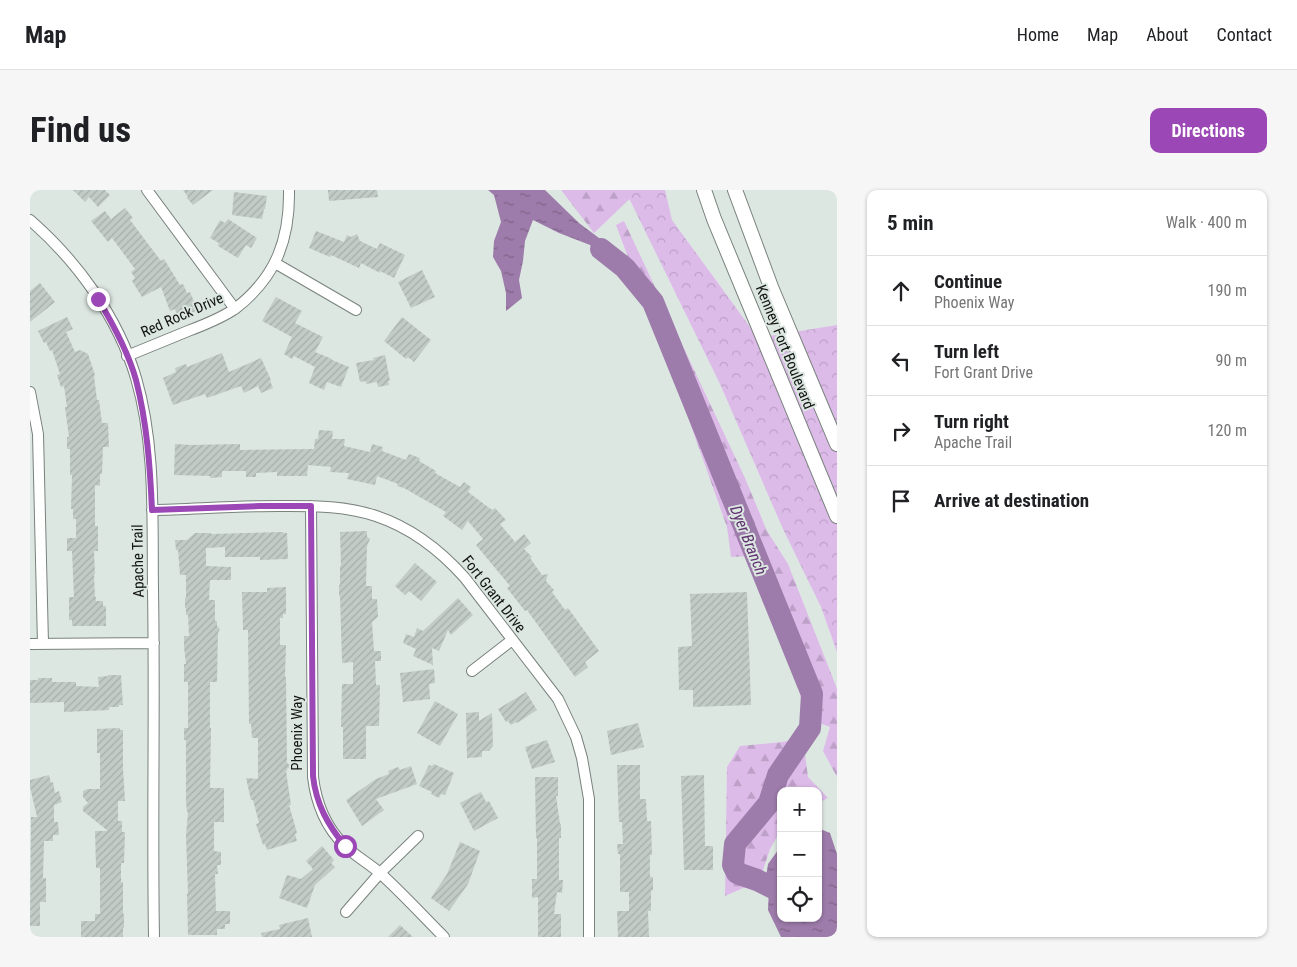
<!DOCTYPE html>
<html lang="en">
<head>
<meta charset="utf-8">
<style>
  :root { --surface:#fff; --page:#f6f6f6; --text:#202124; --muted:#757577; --line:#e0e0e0; --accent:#9b47b5 }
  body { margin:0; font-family:"Roboto Condensed",sans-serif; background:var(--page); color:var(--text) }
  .controls { position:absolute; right:15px; bottom:15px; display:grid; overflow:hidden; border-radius:10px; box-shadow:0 1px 4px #0004 }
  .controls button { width:45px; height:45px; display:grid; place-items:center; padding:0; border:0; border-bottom:1px solid var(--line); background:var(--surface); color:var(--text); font:25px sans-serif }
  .stop { position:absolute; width:15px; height:15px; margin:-11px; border:4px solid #9b47b5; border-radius:50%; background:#fff }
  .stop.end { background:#9b47b5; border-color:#fff; box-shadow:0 1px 5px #0008 }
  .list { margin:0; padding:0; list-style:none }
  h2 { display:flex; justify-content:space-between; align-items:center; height:65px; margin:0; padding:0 20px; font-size:21px }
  h2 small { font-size:16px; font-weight:400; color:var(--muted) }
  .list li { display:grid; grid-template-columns:32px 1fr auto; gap:15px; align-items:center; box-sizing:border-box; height:70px; padding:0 20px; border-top:1px solid var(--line) }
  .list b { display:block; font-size:19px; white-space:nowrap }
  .list p { margin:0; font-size:16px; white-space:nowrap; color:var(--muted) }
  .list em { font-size:16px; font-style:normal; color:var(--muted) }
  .icon { flex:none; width:28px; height:28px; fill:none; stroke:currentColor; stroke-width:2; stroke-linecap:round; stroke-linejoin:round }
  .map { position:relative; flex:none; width:807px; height:747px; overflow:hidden; border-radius:10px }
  header { display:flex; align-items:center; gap:30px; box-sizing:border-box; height:70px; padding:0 25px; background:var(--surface); border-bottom:1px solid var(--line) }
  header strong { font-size:24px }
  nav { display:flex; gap:28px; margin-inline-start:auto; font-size:18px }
  .intro { display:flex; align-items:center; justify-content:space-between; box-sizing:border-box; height:120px; padding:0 30px }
  h1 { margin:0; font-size:35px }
  .button { padding:12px 22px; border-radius:10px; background:var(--accent); color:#fff; font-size:18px; font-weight:700 }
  main { display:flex; gap:30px; padding:0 30px }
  aside { flex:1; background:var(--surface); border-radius:10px; box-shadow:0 1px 4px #0004 }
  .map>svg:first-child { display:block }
</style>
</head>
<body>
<header>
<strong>Map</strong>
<nav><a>Home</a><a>Map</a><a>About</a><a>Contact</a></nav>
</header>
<div class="intro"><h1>Find us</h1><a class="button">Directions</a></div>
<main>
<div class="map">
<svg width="807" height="747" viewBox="0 0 807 747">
  <defs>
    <pattern id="forest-firs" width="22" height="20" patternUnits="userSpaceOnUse" patternTransform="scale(1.25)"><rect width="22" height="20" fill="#ddbbe9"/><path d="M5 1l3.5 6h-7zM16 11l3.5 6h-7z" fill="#bda0c7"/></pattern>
    <pattern id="park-crowns" width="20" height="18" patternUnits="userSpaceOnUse" patternTransform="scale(1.25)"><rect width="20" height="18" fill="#ddbbe9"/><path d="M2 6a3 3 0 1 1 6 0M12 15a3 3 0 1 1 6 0" fill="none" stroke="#bda0c7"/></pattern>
    <pattern id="water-ripples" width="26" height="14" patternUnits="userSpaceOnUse" patternTransform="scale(1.25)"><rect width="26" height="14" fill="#9d7baa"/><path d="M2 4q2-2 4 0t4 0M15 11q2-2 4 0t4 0" fill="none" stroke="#7f6489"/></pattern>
    <pattern id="building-hatch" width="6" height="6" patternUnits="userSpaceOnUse" patternTransform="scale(1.25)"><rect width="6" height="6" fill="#c2ccc7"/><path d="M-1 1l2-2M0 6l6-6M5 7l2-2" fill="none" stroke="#a6aeaa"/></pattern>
  </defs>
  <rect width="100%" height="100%" fill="#dde7e2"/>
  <path fill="url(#forest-firs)" d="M531 0H609L564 43Z
    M594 31 715 288 737 341 758 374 804 491 807 499V587L793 561 800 537 781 530 744 415 723 366 701 367 697 337 660 233 586 35Z
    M773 548 778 587 798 608 788 613V601H751V640L740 659 732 683 720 695 695 706 697 577 710 556 752 552Z"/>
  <path fill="url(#park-crowns)" d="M595 0H635L642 30 728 148 807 135V462L791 417 753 339 690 194Z"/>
  <path fill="url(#water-ripples)" d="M458 0H515L549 33 573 51 590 66 595 78 576 68 560 55 529 43 503 30 495 51 493 71 489 90 492 108 476 121V103L471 81 463 67 464 51 471 32 464 5Z
    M788 638 800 643 807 664V747H751L738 720 739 697 728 696 727 690 736 687 738 674 751 656V728H788Z"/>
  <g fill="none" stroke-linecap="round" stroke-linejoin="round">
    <path stroke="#9d7baa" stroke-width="22" d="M571 59 595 78 623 112 782 504 780 538 748 585 739 613 705 654 703 675 707 683 727 690 751 702"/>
  </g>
  <path fill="url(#building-hatch)" d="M43 0H75L80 5 68 17 59 7 55 12Z
    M153 0H183L163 15 157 8 158 7Z
    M298 0H347L348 7 299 11Z
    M204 2 237 6 235 19H234L232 29 202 25Z
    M95 18 103 28 100 30 131 71 134 69 150 95 153 94 157 103 160 102 165 114 163 115 166 121 148 128 145 119 140 121 131 97 112 107 102 91 105 88 101 82 105 79 82 48 78 52 61 31 75 21 81 29Z
    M198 29 227 48 221 58 216 55 208 68 188 56 189 53 180 48 190 30 195 33Z
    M286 41 314 52 317 45 321 47 327 44 330 51 347 59 350 53 375 65 364 88 350 81V83L331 73 329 78 301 65 300 67 279 58Z
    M392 80 405 107 381 118 368 92Z
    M10 93 25 112 0 132V101Z
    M246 107 272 121 265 133 293 147 285 162 302 169V170L319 177 311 197 297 192 294 200 279 193 285 177 264 166 262 169 254 164 262 147 232 131Z
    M37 127 43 139 36 142 45 162 50 160 58 164 65 185 64 186 67 210H69L72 233H78L79 257H73L72 284H70V296L65 295V336H68V361H64L65 384H64L65 407H66V411H73V416H76V436H42V430H39V407H44L42 361H37V348H46V329H43V319H41L42 285H40V259H37V247H39L35 217H37L34 196 31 197 27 185 30 184 22 160 20 161 16 152 14 153 8 141Z
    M372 127 401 150 384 172 378 167 376 169 354 151Z
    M192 163 199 182 231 168 241 190 240 191 243 198 231 203 228 196 214 203 211 196 177 208 175 204 143 215 133 188 146 182 145 178 156 174 157 177Z
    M355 165 360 191H358L359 195 348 197 347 192 336 194V191L330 192 326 173 344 170 343 168Z
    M289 240 303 241 302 249H315L314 256 340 262 342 254 353 257 352 261 376 270 379 264 390 268 389 271 406 281 405 283 430 297 434 292 441 297 438 302 462 320 465 318 476 330 470 334 485 352 494 344 501 353 494 359 502 367 500 368 512 385 518 384 516 391 524 400 522 402 535 420 538 418 569 461 555 472 558 477 545 487 497 420 495 421 477 398 480 396 446 355 453 349 438 331 432 340 413 326 416 322 374 298 367 296 368 294 347 286 345 295 336 293 317 289 319 283 300 282 301 277 278 275 277 286H247V282L226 283V287H216V281H192V287L180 288V286L144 285 145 254 161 255 210 254V260L284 259 285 249H288Z
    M337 341V347L340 349 337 356 336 396H342V409H347L348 427 342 432 344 461H351V471H345L346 495H350L349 536H336V569H313V537H311L312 494H323V472L312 473 310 406H309V395H310V376H311L310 342Z
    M253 342V343H257L258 369 230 370V367H195V357L176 358V376L201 377V390H180L179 410H185V431H187V436L190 439 188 443 187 492H180V538H181L180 598H194V632H184V661L191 662V675H187L188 684H185L186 721H200V734H195V739H187V745H158L157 704H158L156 646 158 622H157L156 612V550H154V538H158V492H154V474H156L154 457V446H159L158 425H156V418H155V408H156V385H150L148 360H146L145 350H157L165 343H181V344Z
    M385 373 407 392 391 411 379 401 375 405 365 396Z
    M256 397V424H253V428H250V455H256L255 487H256L257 573 261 576 257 579V581H256L261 615H259L267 643 265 644 267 651 237 660 235 654 233 655 226 634 229 633 223 610H221L216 588 228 589V548H222L221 534H219L218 440H213L212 402H237V398Z
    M717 402 721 515 663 517V500H649L648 457 662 456 660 404Z
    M428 408 443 425 421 445 418 440 409 461 402 458 403 475 383 466 386 459 373 453 376 444 384 447 387 438 393 441Z
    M404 479 405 493 399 494 400 509 373 512 370 483Z
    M78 485H91L93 515H89V517H79V520L34 522V512L0 513V490H8V488H22V492H46V496L69 497 68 487 78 486Z
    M496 502 507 520 487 533 486 532 481 535 478 531 476 532 468 519Z
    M405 511 428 524 410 556 387 543Z
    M449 522V531L462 523 463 556 459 561H452V567L437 568 436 523Z
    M608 533 614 557 581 565 577 541Z
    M90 538V540H93V578L95 611H88V631H92V642H95L94 673H91V692H93V724H94V738H93V747H51V731H65V724H70V678H66L65 641H78L53 621V617L58 613 53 607V601L57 599H70V563H67V539Z
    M517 550 525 572 502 579 495 557Z
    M404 574 424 583 415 605 411 604 409 608 401 604 402 602 389 596 399 575 402 576Z
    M587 575H610V609H616L617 631H621L622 665H620V687H623V700L621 701V721H618L619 747H588L587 721H599V702H590V664H588L587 654H593L592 632H589Z
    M381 576 387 594 346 609 354 620 332 636 316 610 346 589 359 584 358 581 368 577 370 580Z
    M19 585 21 593 23 592 25 603 29 601 32 612 24 615V632H28L29 645H23V651H14L13 688H16V712H10V736H0L1 627H7L0 597V590Z
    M674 585 675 656H683V680H654L651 586Z
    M505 587H528V606H526L530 634H531V648H529V690H533L532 703 527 702 524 724H531V747H508V707L502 708V689H507V648H506Z
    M451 602 456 612 459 611 468 628 444 641 430 613Z
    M430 652 450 661 438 694 419 721 401 708 417 684Z
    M292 656 304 670 301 673 305 677 285 695 277 718 249 708 257 685 271 689 283 679 276 671Z
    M278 728 282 747H232L231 743 250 739 249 735Z
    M370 735 383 747H358Z"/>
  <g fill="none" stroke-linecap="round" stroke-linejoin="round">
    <g stroke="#79827d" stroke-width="12">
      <path id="minor" d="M117 0 205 119
        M0 30C47 71 88 127 106 188 126 256 122 329 123 399 125 515 122 631 124 747
        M245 73 326 120
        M97 166C117 158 138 149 158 141 174 135 192 128 206 118 246 87 260 49 259 0
        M0 202 8 244 13 454
        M281 316 283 587C286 612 296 637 314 655 325 666 340 674 351 684 373 704 393 726 414 747
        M122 320C164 319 206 316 248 316 281 316 314 315 346 326 382 338 411 361 435 388L528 509 546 547 552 568 559 609V747
        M0 454 124 453
        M442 481 482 450
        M316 722 350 683 388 646"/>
    </g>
    <g stroke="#79827d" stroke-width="16">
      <path id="secondary" d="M674 0 684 29 807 326
        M705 0 741 97 807 254"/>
    </g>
    <use href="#minor" stroke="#fff" stroke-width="10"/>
    <use href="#secondary" stroke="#fff" stroke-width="14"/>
  </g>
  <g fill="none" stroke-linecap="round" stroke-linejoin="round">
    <path stroke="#9b47b5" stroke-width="6" d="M68 109C83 134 98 161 106 190 117 233 120 276 122 320L230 316H281L283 586C286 614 298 635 315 656"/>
  </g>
  <g text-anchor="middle" stroke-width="4" stroke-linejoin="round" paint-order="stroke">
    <g font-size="15" fill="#111413" stroke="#dde7e2">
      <text transform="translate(152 125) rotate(-24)" y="5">Red Rock Drive</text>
      <text transform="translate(755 157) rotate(68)" y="5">Kenney Fort Boulevard</text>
      <text transform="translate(108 371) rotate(-91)" y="5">Apache Trail</text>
      <text transform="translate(464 404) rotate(52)" y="5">Fort Grant Drive</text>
      <text transform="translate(267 543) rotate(-90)" y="5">Phoenix Way</text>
    </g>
    <g font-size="16" font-style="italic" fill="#613370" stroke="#dde7e2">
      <text transform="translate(719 350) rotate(68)" y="6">Dyer Branch</text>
    </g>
  </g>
</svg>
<div class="controls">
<button>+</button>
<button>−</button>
<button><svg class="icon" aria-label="locate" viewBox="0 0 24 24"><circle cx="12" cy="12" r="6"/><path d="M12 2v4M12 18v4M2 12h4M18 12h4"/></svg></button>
</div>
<div class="stop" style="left:315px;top:656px"></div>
<div class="stop end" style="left:68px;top:109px"></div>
</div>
<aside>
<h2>5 min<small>Walk · 400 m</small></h2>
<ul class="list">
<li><svg class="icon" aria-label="ahead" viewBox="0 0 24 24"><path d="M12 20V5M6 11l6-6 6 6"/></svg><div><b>Continue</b><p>Phoenix Way</p></div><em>190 m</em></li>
<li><svg class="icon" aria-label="left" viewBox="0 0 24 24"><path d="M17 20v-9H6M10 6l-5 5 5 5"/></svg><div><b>Turn left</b><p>Fort Grant Drive</p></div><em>90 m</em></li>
<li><svg class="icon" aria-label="right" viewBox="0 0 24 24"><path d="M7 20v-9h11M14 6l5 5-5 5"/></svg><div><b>Turn right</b><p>Apache Trail</p></div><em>120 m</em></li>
<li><svg class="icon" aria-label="arrive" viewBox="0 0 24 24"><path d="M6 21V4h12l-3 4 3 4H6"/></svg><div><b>Arrive at destination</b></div></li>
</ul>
</aside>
</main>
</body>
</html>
